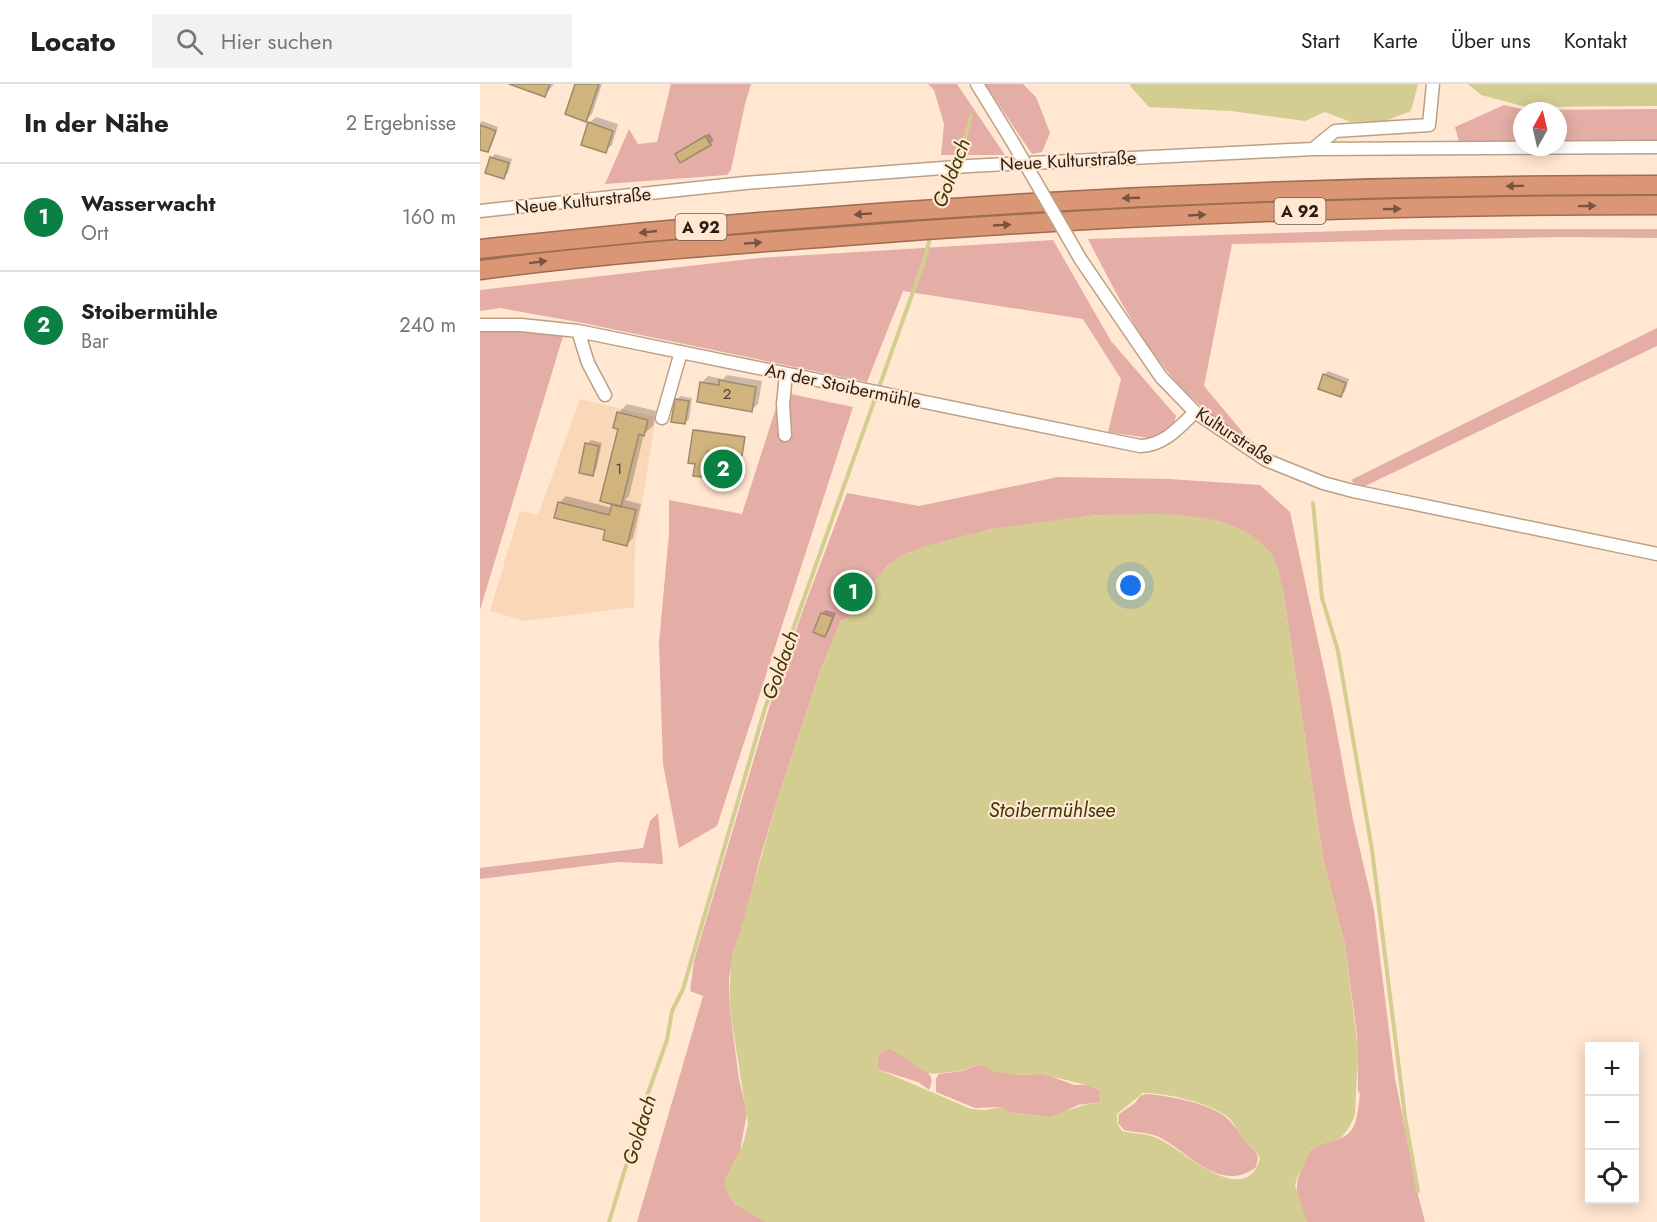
<!DOCTYPE html>
<html lang="de">
<head>
<meta charset="utf-8">
<style>
  :root { --surface:#fff; --page:#f2f2f2; --text:#222; --muted:#767676; --line:#e0e0e0; --accent:#0b8043 }
  body { margin:0; font-family:Jost,sans-serif; background:var(--page); color:var(--text) }
  .controls { position:absolute; right:18px; bottom:18px; display:grid; overflow:hidden; border-radius:0px; box-shadow:0 3px 15px #0003 }
  .controls button { width:54px; height:54px; display:grid; place-items:center; padding:0; border:0; border-bottom:2px solid var(--line); background:var(--surface); color:var(--text); font:30px sans-serif }
  .compass { position:absolute; left:1033px; top:18px; width:54px; height:54px; border-radius:50%; background:var(--surface); box-shadow:0 3px 15px #0003; rotate:8deg }
  .you { position:absolute; left:651px; top:502px; width:21px; height:21px; margin:-15px; border:4px solid #fff; border-radius:50%; background:#1a73e8; box-shadow:0 0 0 9px #1a73e833 }
  .badge { display:grid; place-items:center; width:39px; height:39px; border-radius:50%; background:var(--accent); color:#fff; font-size:20px; font-weight:700 }
  .pin { position:absolute; translate:-50% -50%; border:3px solid #fff; box-shadow:0 2px 6px #0006 }
  .list { margin:0; padding:0; list-style:none }
  h2 { display:flex; justify-content:space-between; align-items:center; height:78px; margin:0; padding:0 24px; font-size:26px }
  h2 small { font-size:20px; font-weight:400; color:var(--muted) }
  .list li { display:grid; grid-template-columns:39px 1fr auto; gap:18px; align-items:center; box-sizing:border-box; height:108px; padding:0 24px; border-top:2px solid var(--line) }
  .list b { display:block; font-size:22px; white-space:nowrap }
  .list p { margin:0; font-size:20px; white-space:nowrap; color:var(--muted) }
  .list em { font-size:20px; font-style:normal; color:var(--muted) }
  .icon { flex:none; width:33px; height:33px; fill:none; stroke:currentColor; stroke-width:2; stroke-linecap:round; stroke-linejoin:round }
  .map { position:relative; flex:none; width:1177px; height:1138px; overflow:hidden }
  header { display:flex; align-items:center; gap:36px; box-sizing:border-box; height:84px; padding:0 30px; background:var(--surface); border-bottom:2px solid var(--line) }
  header strong { font-size:28px }
  nav { display:flex; gap:33px; margin-inline-start:auto; font-size:21px }
  .search { width:420px; height:54px; background:var(--page); display:flex; align-items:center; gap:15px; box-sizing:border-box; padding:0 21px; border-radius:0px; color:var(--muted); font-size:22px }
  main { display:flex }
  aside { flex:1; background:var(--surface) }
  .map>svg:first-child { display:block }
</style>
</head>
<body>
<header>
<strong>Locato</strong>
<div class="search"><svg class="icon" aria-label="search" viewBox="0 0 24 24"><circle cx="10" cy="10" r="6"/><path d="M15 15l6 6"/></svg>Hier suchen</div>
<nav><a>Start</a><a>Karte</a><a>Über uns</a><a>Kontakt</a></nav>
</header>
<main>
<aside>
<h2>In der Nähe<small>2 Ergebnisse</small></h2>
<ul class="list">
<li><span class="badge">1</span><div><b>Wasserwacht</b><p>Ort</p></div><em>160 m</em></li>
<li><span class="badge">2</span><div><b>Stoibermühle</b><p>Bar</p></div><em>240 m</em></li>
</ul>
</aside>
<div class="map">
<svg width="1177" height="1138" viewBox="0 0 1177 1138">
  <rect width="100%" height="100%" fill="#ffe7d1"/>
  <path fill="#fad7b7" d="M100 315 176 333 155 462 154 523 45 537 10 527 40 427 58 431Z"/>
  <path fill="#e4ada6" d="M191 0H271L265 20 251 86 247 91 125 100 149 45 158 60 177 58Z
    M448 0H477L525 71H461L464 40 454 6Z
    M505 0H543L556 13 570 49 562 68 552 70Z
    M1024 21 1046 26 1177 25V57L1078 59V27H1042V59L980 61 975 43Z
    M931 145H1177V154L1083 153 752 160 724 302 770 357C756 347 741 338 728 328 672 283 640 217 608 155Z
    M573 156 631 257 696 332 694 339 675 355 628 348 641 295 603 235 423 207 387 298 98 238 20 224 0 227V206L279 174Z
    M13 244 84 249 0 526V246Z
    M1177 244V262L879 405 871 396Z
    M301 308 373 323 237 742 199 764 183 680 179 559 189 449V416L262 430Z
    M578 393 689 395 780 401 810 428 852 622 873 736 894 826 915 994 938 1111 945 1138H827C816 1111 812 1104 825 1077 828 1069 831 1064 839 1060 850 1056 861 1057 869 1049 878 1040 878 1023 880 1010L878 1007 877 951 865 861 843 774 803 507 793 473 709 432 617 431 508 446 427 469 407 482 387 508C392 514 390 519 386 526L374 527 372 531 361 537 339 590 300 708 281 771 260 851 253 869 249 895V920L259 995 267 1029 260 1067 245 1096V1102L255 1120 287 1138H157L223 912 210 907 214 877 289 624 323 526 367 409 439 422Z
    M178 729 183 780 138 778 0 795V784L163 764 170 737Z
    M410 964 448 988C453 995 452 998 449 1006L438 998 400 986C394 977 400 966 410 964Z
    M501 980 535 991 562 990 570 992 594 1001H608L621 1006 620 1018 598 1021 578 1031 569 1033 527 1028 521 1023 495 1024 456 1008V995L459 990 482 987Z
    M666 1010C686 1011 726 1019 743 1031 756 1040 763 1056 775 1067L778 1073 776 1083C742 1110 710 1070 681 1054 670 1048 656 1049 644 1046L638 1039 639 1030 655 1019 660 1012Z"/>
  <path fill="#d4cd91" fill-rule="evenodd" d="M651 0H938L931 27 905 37 871 38 845 28 825 37 751 27 669 23 650 2Z
    M988 0H1177V22L1046 23 1001 11Z
    M617 431C670 431 752 421 790 468 798 478 800 494 803 507L843 774 865 861 878 965 875 1031 870 1042 861 1054 832 1064 819 1089 815 1101 827 1138H287C270 1129 243 1119 245 1096L263 1060 268 1040 249 920 251 878 300 708 339 590 361 537 372 531 374 527 386 525 390 518V512L386 508C395 496 405 482 418 474 429 467 443 463 457 459 509 443 563 438 617 431ZM410 964 443 987 453 990 480 987 501 980 512 987 535 991 562 990 618 1004 621 1012 620 1018 604 1021 569 1033 528 1028 521 1023 506 1026 491 1025 400 986C394 977 400 966 410 964ZM663 1009C686 1009 726 1018 745 1031 754 1037 758 1048 765 1056 770 1063 776 1066 780 1074 766 1127 703 1066 679 1055 668 1049 654 1050 642 1047L637 1039V1030Z"/>
  <path fill="#0003" d="M34 0H74L65 11Z
    M96 0H122L112 30 106 36Z
    M116 33 138 40 132 61 125 67 109 39Z
    M2 37 18 43 11 63 7 67 0 64V39Z
    M229 49 234 56 230 60 197 70Z
    M15 70 32 75 28 89 24 93 11 74Z
    M848 287 869 295 865 308 861 312 844 291Z
    M247 291 282 297 278 320 271 326 222 298 228 292 243 295Z
    M200 312 212 314 209 335 205 339 197 316Z
    M147 320 176 327 173 342 164 350 149 412 145 416 161 420 153 454 147 460 127 445 79 419 86 412 132 424 140 344 138 329Z
    M216 345 265 352 263 369 261 371 227 366 222 392 216 379 214 346Z
    M111 356 122 359 116 386 112 390 107 360Z
    M376 494 387 503 374 520 362 511Z
    M346 526 356 529 349 547 345 551 342 529Z"/>
  <g fill="none" stroke-linecap="round" stroke-linejoin="round">
    <path stroke="#d4cd91" stroke-width="4" d="M457 119 459 111 481 69 491 32
      M833 419 842 514 858 567 892 766 925 1033 938 1107
      M129 1138 168 1009 187 956 192 927 203 905 285 624 445 174 450 153"/>
  </g>
  <path fill="#d0b37d" stroke="#9b8b6c" stroke-width="1.5" d="M29 0H70L65 13Z
    M95 0H119L106 38 85 30Z
    M108 38 133 47 126 69 101 61Z
    M0 41 16 47 8 68 0 66Z
    M225 52 231 61 200 79 195 70Z
    M10 73 29 79 24 95 5 89Z
    M843 290 866 299 861 313 838 305Z
    M239 296 276 303 272 328 217 318 220 298 239 301Z
    M195 315 209 317 205 340 191 338Z
    M137 328 168 336 164 352 159 350 141 423 120 417 138 345 133 344Z
    M213 346 265 353 262 372 227 367 223 393 213 392 215 380 208 379Z
    M105 359 119 362 113 392 99 389Z
    M78 418 129 431 132 420 156 426 147 462 123 456 125 446 74 434Z
    M373 494 387 505 374 522 360 511Z
    M341 529 353 533 345 553 333 548Z"/>
  <g fill="none" stroke-linecap="round" stroke-linejoin="round">
    <g stroke="#bba086" stroke-width="15">
      <path id="minor" d="M497 0 532 57
        M833 65 855 47 949 41 953 0
        M0 127 265 99 489 82 833 65 1177 63
        M601 176 681 293 715 328 786 376 843 399 873 407 1177 470
        M0 241H41L98 247 660 362C683 362 699 344 715 328
        M98 247 108 279 125 311
        M182 334 201 268
        M305 351 303 320 306 290"/>
    </g>
    <g stroke="#9c6c53" stroke-width="21">
      <path id="highway" d="M0 165C391 122 784 101 1177 101
        M0 186C122 170 244 161 366 152 636 131 906 121 1177 121"/>
    </g>
    <use href="#minor" stroke="#fff" stroke-width="12"/>
    <use href="#highway" stroke="#db9676" stroke-width="18"/>
    <g stroke="#bba086" stroke-width="15" stroke-linecap="butt">
      <path id="minor-bridge" d="M532 57 601 176"/>
    </g>
    <use href="#minor-bridge" stroke="#fff" stroke-width="12"/>
  </g>
  <defs><path id="oneway-solid" d="M-6-.8H1V-3.2L6.5 0L1 3.2V.8H-6Z" transform="scale(1.5)"/></defs>
  <g fill="#785340">
    <use href="#oneway-solid" transform="translate(1035 102) rotate(179)"/>
    <use href="#oneway-solid" transform="translate(651 114) rotate(178)"/>
    <use href="#oneway-solid" transform="translate(1107 122) rotate(-1)"/>
    <use href="#oneway-solid" transform="translate(912 125) rotate(-1)"/>
    <use href="#oneway-solid" transform="translate(383 130) rotate(176)"/>
    <use href="#oneway-solid" transform="translate(717 131) rotate(-3)"/>
    <use href="#oneway-solid" transform="translate(522 141) rotate(-3)"/>
    <use href="#oneway-solid" transform="translate(168 148) rotate(174)"/>
    <use href="#oneway-solid" transform="translate(273 159) rotate(-4)"/>
    <use href="#oneway-solid" transform="translate(58 178) rotate(-7)"/>
  </g>
  <g text-anchor="middle" stroke-width="4.5" stroke-linejoin="round" paint-order="stroke">
    <g font-size="15" fill="#51422e">
      <text x="247" y="315">2</text>
      <text x="139" y="390">1</text>
    </g>
    <g fill="#ffe7d1" stroke="#685a4c" stroke-width="1.5">
      <rect x="794.5" y="114" width="51" height="26" rx="4.5"/>
      <rect x="195.5" y="130" width="51" height="26" rx="4.5"/>
    </g>
    <g font-size="16" font-weight="bold" fill="#271d13">
      <text x="820" y="133">A 92</text>
      <text x="221" y="149">A 92</text>
    </g>
    <g font-size="18" fill="#271d13" stroke="#ffe7d1">
      <text transform="translate(588 77) rotate(-3)" y="6">Neue Kulturstraße</text>
      <text transform="translate(103 117) rotate(-6)" y="6">Neue Kulturstraße</text>
      <text transform="translate(363 302) rotate(12)" y="6">An der Stoibermühle</text>
      <text transform="translate(755 352) rotate(33)" y="6">Kulturstraße</text>
    </g>
    <g font-size="20" font-style="italic" fill="#3e3706" stroke="#ffe7d1">
      <text transform="translate(471 89) rotate(-69)" y="7">Goldach</text>
      <text transform="translate(300 581) rotate(-70)" y="7">Goldach</text>
      <text x="572" y="733">Stoibermühlsee</text>
      <text transform="translate(159 1046) rotate(-73)" y="7">Goldach</text>
    </g>
  </g>
</svg>
<div class="controls">
<button>+</button>
<button>−</button>
<button><svg class="icon" aria-label="locate" viewBox="0 0 24 24"><circle cx="12" cy="12" r="6"/><path d="M12 2v4M12 18v4M2 12h4M18 12h4"/></svg></button>
</div>
<svg class="compass" viewBox="-18 -18 36 36"><path d="M0-13l5 13h-10z" fill="#e53935"/><path d="M0 13l5-13h-10z" fill="#767676"/></svg>
<div class="you"></div>
<div class="pin badge" style="left:373px;top:508px">1</div>
<div class="pin badge" style="left:243px;top:385px">2</div>
</div>
</main>
</body>
</html>
